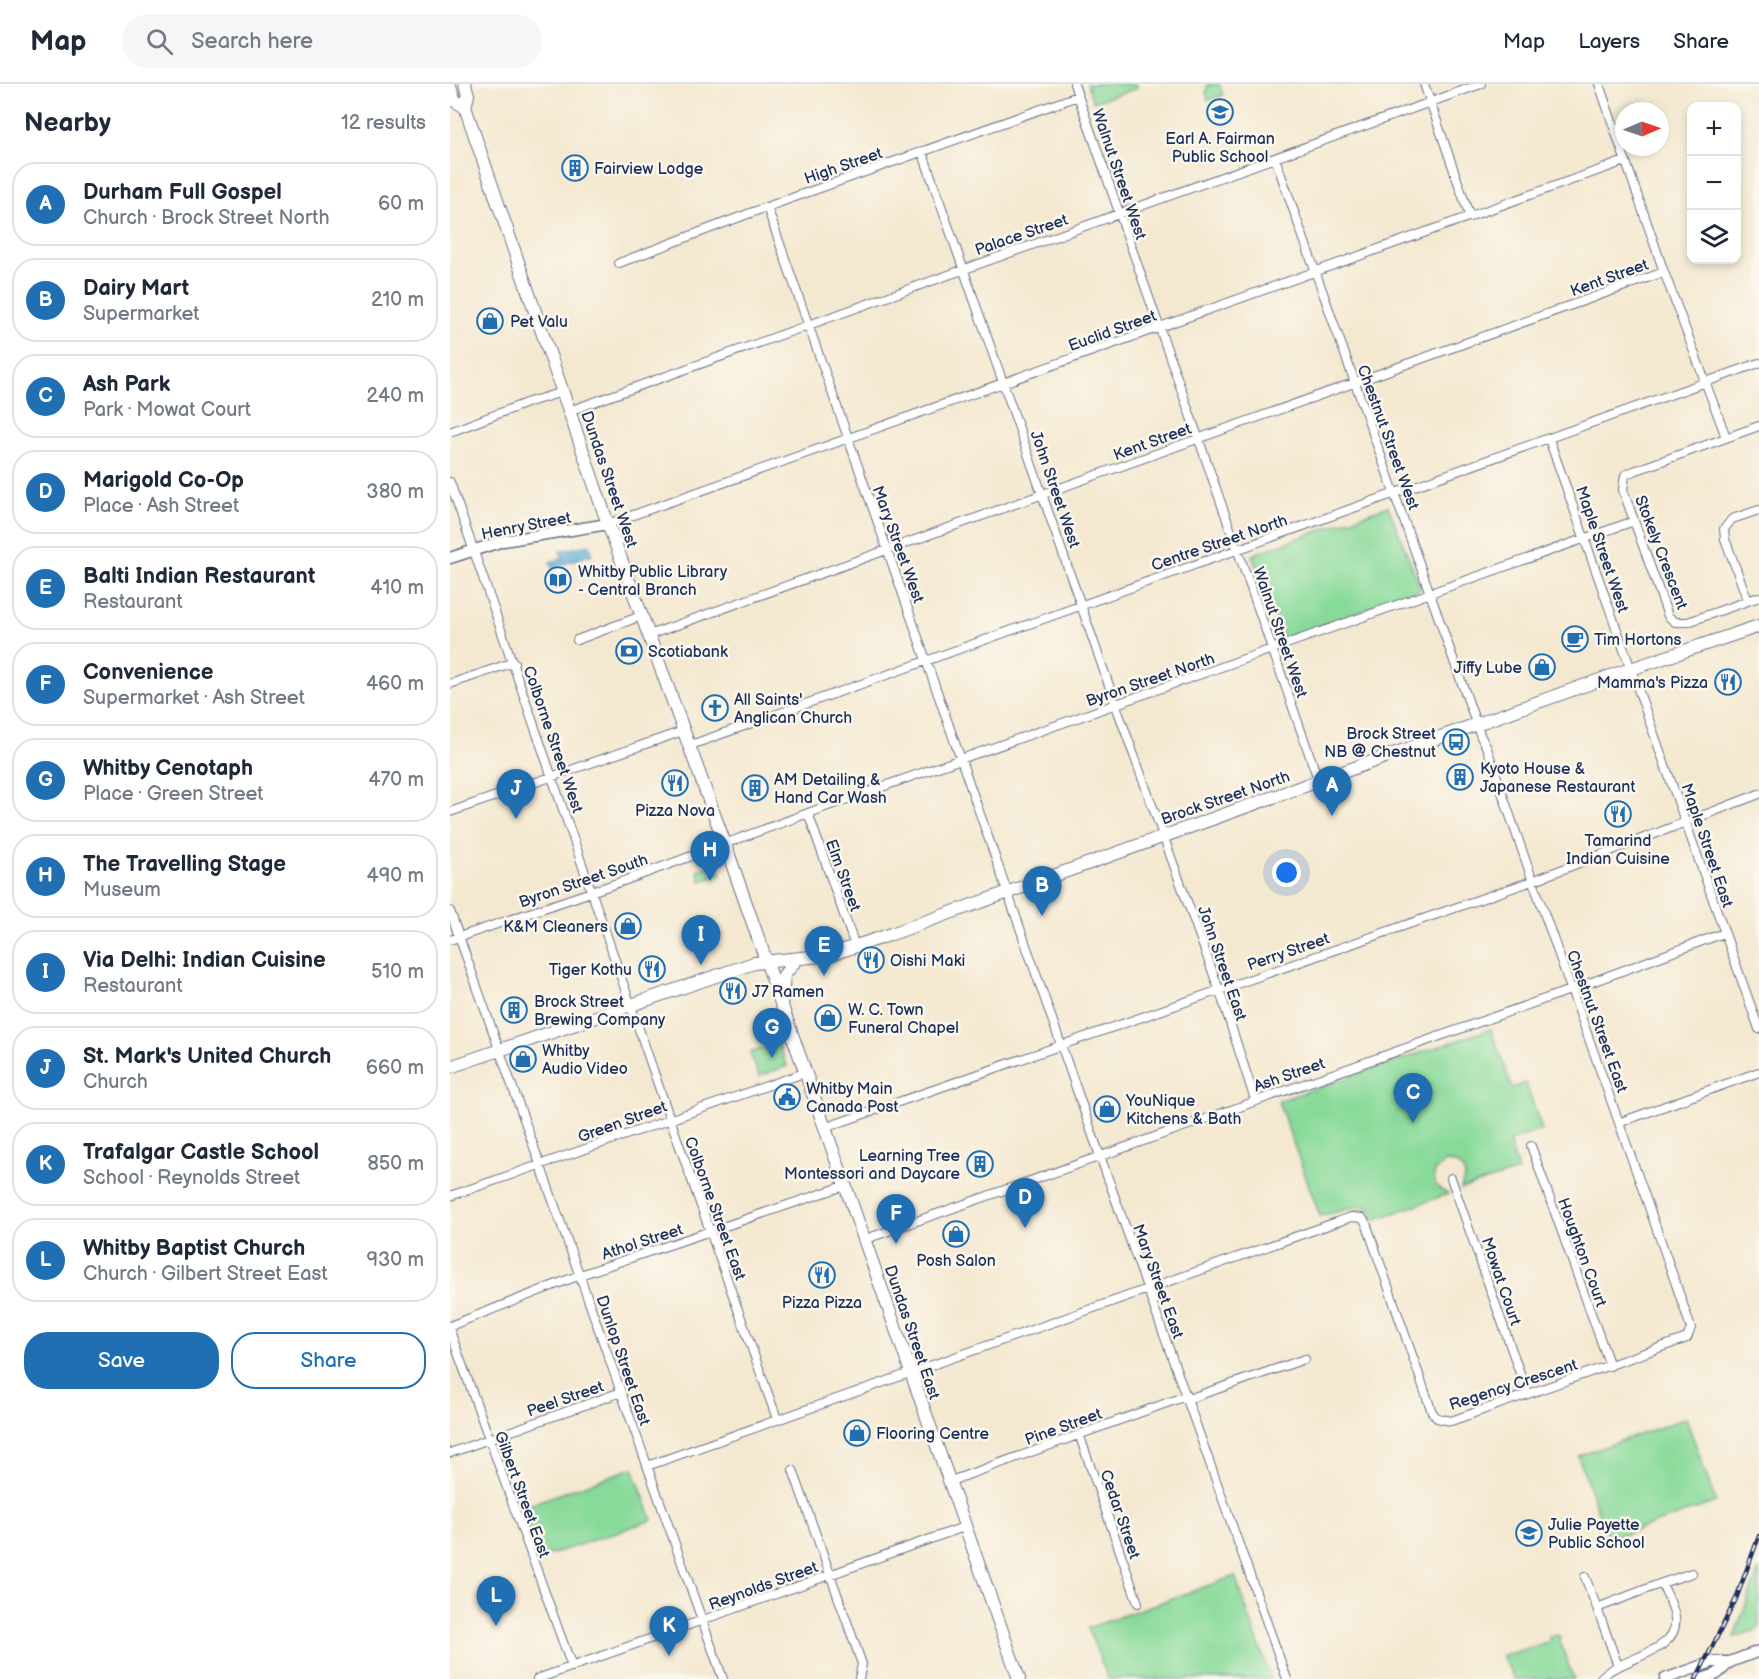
<!DOCTYPE html>
<html lang="en">
<head>
<meta charset="utf-8">
<style>
  :root { --surface:#fff; --page:#f6f6f7; --text:#1f2937; --muted:#747a83; --line:#e0e1e3; --accent:#1f6fb2 }
  body { margin:0; font-family:"Balsamiq Sans",sans-serif; background:var(--page); color:var(--text) }
  .controls { position:absolute; right:18px; top:18px; display:grid; overflow:hidden; border-radius:12px; box-shadow:0 3px 9px #0003 }
  .controls button { width:54px; height:54px; display:grid; place-items:center; padding:0; border:0; border-bottom:2px solid var(--line); background:var(--surface); color:var(--text); font:30px sans-serif }
  .compass { position:absolute; left:1165px; top:18px; width:54px; height:54px; border-radius:50%; background:var(--surface); box-shadow:0 3px 9px #0003; rotate:88deg }
  .you { position:absolute; left:837px; top:789px; width:21px; height:21px; margin:-15px; border:4px solid #fff; border-radius:50%; background:#1a73e8; box-shadow:0 0 0 9px #1a73e833 }
  .badge { display:grid; place-items:center; width:39px; height:39px; border-radius:50%; background:var(--accent); color:#fff; font-size:20px; font-weight:700 }
  .pin { position:absolute; translate:-50% -50px; filter:drop-shadow(0 2px 3px #0008) }
  .pin::after { content:''; position:absolute; top:32px; width:21px; height:18px; background:inherit; clip-path:polygon(0 0,100% 0,50% 100%) }
  .list { margin:0; padding:0; list-style:none }
  h2 { display:flex; justify-content:space-between; align-items:center; height:78px; margin:0; padding:0 24px; font-size:26px }
  h2 small { font-size:20px; font-weight:400; color:var(--muted) }
  .list li { display:grid; grid-template-columns:39px 1fr auto; gap:18px; align-items:center; box-sizing:border-box; height:84px; margin:0 12px 12px; padding:0 12px; border:2px solid var(--line); border-radius:24px }
  .list b { display:block; font-size:22px; white-space:nowrap }
  .list p { margin:0; font-size:20px; white-space:nowrap; color:var(--muted) }
  .list em { font-size:20px; font-style:normal; color:var(--muted) }
  .actions { display:flex; gap:12px; padding:18px 24px }
  .actions a { flex:1; padding:14px 0; border:2px solid var(--accent); border-radius:24px; text-align:center; font-size:21px; color:var(--accent) }
  .actions .main { background:var(--accent); color:#fff }
  .icon { flex:none; width:33px; height:33px; fill:none; stroke:currentColor; stroke-width:2; stroke-linecap:round; stroke-linejoin:round }
  .map { position:relative; flex:none; width:1309px; height:1595px; overflow:hidden }
  header { display:flex; align-items:center; gap:36px; box-sizing:border-box; height:84px; padding:0 30px; background:var(--surface); border-bottom:2px solid var(--line) }
  header strong { font-size:28px }
  nav { display:flex; gap:33px; margin-inline-start:auto; font-size:21px }
  .search { width:420px; height:54px; background:var(--page); display:flex; align-items:center; gap:15px; box-sizing:border-box; padding:0 21px; border-radius:33px; color:var(--muted); font-size:22px }
  main { display:flex }
  aside { flex:1; background:var(--surface) }
  .map>svg:first-child { display:block }
</style>
</head>
<body>
<header>
<strong>Map</strong>
<div class="search"><svg class="icon" aria-label="search" viewBox="0 0 24 24"><circle cx="10" cy="10" r="6"/><path d="M15 15l6 6"/></svg>Search here</div>
<nav><a>Map</a><a>Layers</a><a>Share</a></nav>
</header>
<main>
<aside>
<h2>Nearby<small>12 results</small></h2>
<ul class="list">
<li><span class="badge">A</span><div><b>Durham Full Gospel</b><p>Church · Brock Street North</p></div><em>60 m</em></li>
<li><span class="badge">B</span><div><b>Dairy Mart</b><p>Supermarket</p></div><em>210 m</em></li>
<li><span class="badge">C</span><div><b>Ash Park</b><p>Park · Mowat Court</p></div><em>240 m</em></li>
<li><span class="badge">D</span><div><b>Marigold Co-Op</b><p>Place · Ash Street</p></div><em>380 m</em></li>
<li><span class="badge">E</span><div><b>Balti Indian Restaurant</b><p>Restaurant</p></div><em>410 m</em></li>
<li><span class="badge">F</span><div><b>Convenience</b><p>Supermarket · Ash Street</p></div><em>460 m</em></li>
<li><span class="badge">G</span><div><b>Whitby Cenotaph</b><p>Place · Green Street</p></div><em>470 m</em></li>
<li><span class="badge">H</span><div><b>The Travelling Stage</b><p>Museum</p></div><em>490 m</em></li>
<li><span class="badge">I</span><div><b>Via Delhi: Indian Cuisine</b><p>Restaurant</p></div><em>510 m</em></li>
<li><span class="badge">J</span><div><b>St. Mark's United Church</b><p>Church</p></div><em>660 m</em></li>
<li><span class="badge">K</span><div><b>Trafalgar Castle School</b><p>School · Reynolds Street</p></div><em>850 m</em></li>
<li><span class="badge">L</span><div><b>Whitby Baptist Church</b><p>Church · Gilbert Street East</p></div><em>930 m</em></li>
</ul>
<div class="actions"><a class="main">Save</a><a>Share</a></div>
</aside>
<div class="map">
<svg width="1309" height="1595" viewBox="0 0 1309 1595">
  <rect width="100%" height="100%" fill="#fbf7ec"/>
  <filter id="ink" filterUnits="userSpaceOnUse"><feTurbulence type="fractalNoise" baseFrequency=".0167" numOctaves="2"/><feDisplacementMap in="SourceGraphic" scale="12" xChannelSelector="R" yChannelSelector="G"/><feConvolveMatrix kernelMatrix="1 2 1 2 8 2 1 2 1" color-interpolation-filters="sRGB"/></filter>
  <filter id="wash" filterUnits="userSpaceOnUse"><feTurbulence type="fractalNoise" baseFrequency=".008" numOctaves="4" result="noise"/><feDisplacementMap in="SourceGraphic" scale="24" xChannelSelector="R" yChannelSelector="G"/><feGaussianBlur stdDeviation="1.35" result="paint"/><feColorMatrix in="noise" values="0 0 0 0 0 0 0 0 0 0 0 0 0 0 0 0 0 1.4 0 .05"/><feComposite in="paint" operator="in"/></filter>
  <g filter="url(#wash)">
    <rect width="100%" height="100%" fill="#f4e8d0"/>
    <path fill="#88da9a" stroke="#52847c" stroke-width="1.5" d="M637 0H686L687 4 643 18Z
      M758 0H769L773 11 758 16 756 8Z
      M938 422 971 505 840 554H832L802 471Z
      M267 779 271 791 251 797 248 786Z
      M1041 945 1062 1004 1076 999 1092 1046 1059 1057 1068 1087 1011 1105 1015 1091C1011 1082 1006 1078 996 1078L985 1086C982 1099 987 1105 998 1110L921 1137V1124L910 1122 870 1132 828 1017Z
      M328 959 337 982 309 992 300 969Z
      M1236 1334 1266 1418 1158 1456 1128 1372Z
      M183 1384 202 1436 87 1475 70 1424Z
      M1309 1485V1545L1284 1553Z
      M785 1492 821 1595H658L638 1544Z
      M1107 1551 1111 1554 1110 1559 1124 1595H1064L1052 1572 1100 1558 1099 1553Z"/>
    <path fill="#5bb1d7" stroke="#3b709a" stroke-width="1.5" d="M139 461 142 470 102 484 100 478 113 474 110 467Z"/>
  </g>
  <g filter="url(#ink)">
    <g fill="none" stroke-linecap="round" stroke-linejoin="round">
      <g stroke="#677086" stroke-width="10">
        <path id="street" d="M624 0 869 698
          M974 0 1020 133
          M1149 0 1214 188 1276 353
          M472 67 669 630 771 911 805 1016
          M317 123 650 1072 837 1595
          M169 179 311 125 628 12
          M119 327 1031 0
          M1309 342 1184 387 1175 391 1173 406 1218 532 1225 538H1238L1309 513
          M0 348 79 318 113 308
          M1099 355 1309 945
          M0 398 220 1035 327 1335
          M158 440 1175 77
          M1298 517 1275 455 1274 445 1282 435 1309 426
          M199 551 1214 188
          M127 556 191 532
          M0 600 64 578
          M238 662 1309 279
          M0 728 233 647
          M358 729 405 862
          M0 827 273 1595
          M0 856 182 794 361 728 1184 437
          M1171 1038 1309 988
          M374 1044 1082 797 1309 710
          M1081 1062 1160 1282
          M1001 1094 1077 1309
          M0 1112 354 989
          M413 1156 1123 905 1274 849
          M0 1242 130 1191 394 1102
          M0 1247 122 1583
          M738 1315 855 1275
          M629 1350 688 1519
          M0 1369 171 1308
          M197 1382 901 1133 912 1134 916 1139 982 1328 987 1334 1001 1337 1237 1254 1241 1244C1175 1050 1102 858 1037 664L1031 653 825 74
          M343 1386 412 1580 409 1595
          M498 1398 736 1312
          M1135 1493 1147 1524
          M1212 1499 1242 1489
          M87 1595 514 1443
          M1150 1595C1166 1574 1230 1570 1225 1534 1224 1522 1216 1510 1212 1499L1147 1524 1168 1582"/>
      </g>
      <g stroke="#677086" stroke-width="13">
        <path id="secondary" d="M0 474 53 457 158 440
          M1215 1595 1262 1578H1280L1309 1567
          M1252 1595 1267 1590 1280 1578"/>
      </g>
      <g stroke="#677086" stroke-width="14">
        <path id="primary" d="M15 0 18 11 15 23 152 423 275 760 569 1595
          M0 3 5 17 15 23
          M332 914 334 891 347 875
          M0 983 304 879 379 871 433 853 1172 588 1309 542"/>
      </g>
      <use href="#street" stroke="#fff" stroke-width="8"/>
      <use href="#secondary" stroke="#fff" stroke-width="10"/>
      <use href="#primary" stroke="#fff" stroke-width="12"/>
      <g stroke="#1b2f5e" stroke-width="4.5">
        <path id="rail" d="M1246 1595 1286 1515 1309 1452"/>
      </g>
      <use href="#rail" stroke="#fbf7ec" stroke-width="2" stroke-dasharray="7" stroke-linecap="butt"/>
    </g>
  </g>
  <defs>
    <g id="school-ring" transform="scale(1.35)"><circle r="9.5" fill="#fbf7ec" stroke="#1f6fb2" stroke-width="1.5"/><path d="M0-5L7-2L0 1L-7-2ZM-4 1L0 2.5L4 1V4Q0 6-4 4Z" fill="#1f6fb2"/></g>
    <g id="building-ring" transform="scale(1.35)"><circle r="9.5" fill="#fbf7ec" stroke="#1f6fb2" stroke-width="1.5"/><path d="M-4-6H4V6H1V3H-1V6H-4ZM-2.5-4.3h1.7v1.8h-1.7ZM.8-4.3h1.7v1.8H.8ZM-2.5-1h1.7V.8h-1.7ZM.8-1h1.7V.8H.8Z" fill="#1f6fb2"/></g>
    <g id="shop-ring" transform="scale(1.35)"><circle r="9.5" fill="#fbf7ec" stroke="#1f6fb2" stroke-width="1.5"/><path d="M-5-2.5h2.3a2.7 3.5 0 0 1 5.4 0H5L5.5 6h-11ZM-1.5-2.5h3a1.5 2.3 0 0 0-3 0Z" fill="#1f6fb2"/></g>
    <g id="library-ring" transform="scale(1.35)"><circle r="9.5" fill="#fbf7ec" stroke="#1f6fb2" stroke-width="1.5"/><path d="M-6-4Q-3-5.5-.7-3.5V5Q-3 3-6 4ZM6-4Q3-5.5 .7-3.5V5Q3 3 6 4Z" fill="#1f6fb2"/></g>
    <g id="cafe-ring" transform="scale(1.35)"><circle r="9.5" fill="#fbf7ec" stroke="#1f6fb2" stroke-width="1.5"/><path d="M-5.5-4.5H6V0H3Q3 3.5 0 3.5H-2.5Q-5.5 3.5-5.5 0ZM3-3.2v2h1.7v-2ZM-6 4.5H4V6H-6Z" fill="#1f6fb2"/></g>
    <g id="bank-ring" transform="scale(1.35)"><circle r="9.5" fill="#fbf7ec" stroke="#1f6fb2" stroke-width="1.5"/><path d="M-6-4H6V4H-6ZM0-2.3a2.3 2.3 0 1 0 0 4.6a2.3 2.3 0 1 0 0-4.6Z" fill="#1f6fb2"/></g>
    <g id="restaurant-ring" transform="scale(1.35)"><circle r="9.5" fill="#fbf7ec" stroke="#1f6fb2" stroke-width="1.5"/><path d="M-5-6h1v4h1v-4h1v4h1v-4h1v5L-1.5 .5V6h-2V.5L-5-1ZM5-6V6H3V1.5H1.5Q1.5-4 5-6Z" fill="#1f6fb2"/></g>
    <g id="church-ring" transform="scale(1.35)"><circle r="9.5" fill="#fbf7ec" stroke="#1f6fb2" stroke-width="1.5"/><path d="M-1.2-6h2.4v3.5h3.3v2.4h-3.3V6h-2.4V-.1h-3.3v-2.4h3.3Z" fill="#1f6fb2"/></g>
    <g id="bus-ring" transform="scale(1.35)"><circle r="9.5" fill="#fbf7ec" stroke="#1f6fb2" stroke-width="1.5"/><path d="M-5-6H5V4H4V6H2V4H-2V6H-4V4H-5ZM-3.5-4V0h7V-4ZM-3.5 1.2v1.5H-2V1.2ZM2 1.2v1.5H3.5V1.2Z" fill="#1f6fb2"/></g>
    <g id="civic-ring" transform="scale(1.35)"><circle r="9.5" fill="#fbf7ec" stroke="#1f6fb2" stroke-width="1.5"/><path d="M-.6-6.5H3V-4.5H.6V-3L4-1V1h2V6H-6V1h2V-1L-.6-3ZM-1.2 2.5V6h2.4V2.5Z" fill="#1f6fb2"/></g>
  </defs>
  <g fill-rule="evenodd">
    <use href="#school-ring" x="770" y="28"/>
    <use href="#building-ring" x="125" y="84"/>
    <use href="#shop-ring" x="40" y="237"/>
    <use href="#library-ring" x="108" y="496"/>
    <use href="#cafe-ring" x="1125" y="555"/>
    <use href="#bank-ring" x="179" y="567"/>
    <use href="#shop-ring" x="1092" y="583"/>
    <use href="#restaurant-ring" x="1278" y="598"/>
    <use href="#church-ring" x="265" y="624"/>
    <use href="#bus-ring" x="1006" y="658"/>
    <use href="#building-ring" x="1010" y="693"/>
    <use href="#restaurant-ring" x="225" y="699"/>
    <use href="#building-ring" x="305" y="704"/>
    <use href="#restaurant-ring" x="1168" y="730"/>
    <use href="#shop-ring" x="178" y="842"/>
    <use href="#restaurant-ring" x="421" y="876"/>
    <use href="#restaurant-ring" x="202" y="885"/>
    <use href="#restaurant-ring" x="283" y="907"/>
    <use href="#building-ring" x="64" y="926"/>
    <use href="#shop-ring" x="378" y="934"/>
    <use href="#shop-ring" x="73" y="975"/>
    <use href="#civic-ring" x="337" y="1013"/>
    <use href="#shop-ring" x="657" y="1025"/>
    <use href="#building-ring" x="530" y="1080"/>
    <use href="#shop-ring" x="506" y="1150"/>
    <use href="#restaurant-ring" x="372" y="1191"/>
    <use href="#shop-ring" x="407" y="1349"/>
    <use href="#school-ring" x="1079" y="1449"/>
  </g>
  <g text-anchor="middle" stroke-width="5" stroke-linejoin="round" paint-order="stroke">
    <g font-size="16" fill="#1b2f5e" stroke="#fbf7ec" text-anchor="start">
      <text x="770" y="60" text-anchor="middle">Earl A. Fairman<tspan x="770" dy="18">Public School</tspan></text>
      <text x="144" y="90">Fairview Lodge</text>
      <text x="60" y="243">Pet Valu</text>
      <text x="128" y="493">Whitby Public Library<tspan x="128" dy="18">- Central Branch</tspan></text>
      <text x="1144" y="561">Tim Hortons</text>
      <text x="198" y="573">Scotiabank</text>
      <text x="1072" y="589" text-anchor="end">Jiffy Lube</text>
      <text x="1258" y="604" text-anchor="end">Mamma's Pizza</text>
      <text x="284" y="621">All Saints'<tspan x="284" dy="18">Anglican Church</tspan></text>
      <text x="986" y="655" text-anchor="end">Brock Street<tspan x="986" dy="18">NB @ Chestnut</tspan></text>
      <text x="1030" y="690">Kyoto House &amp;<tspan x="1030" dy="18">Japanese Restaurant</tspan></text>
      <text x="324" y="701">AM Detailing &amp;<tspan x="324" dy="18">Hand Car Wash</tspan></text>
      <text x="225" y="732" text-anchor="middle">Pizza Nova</text>
      <text x="1168" y="762" text-anchor="middle">Tamarind<tspan x="1168" dy="18">Indian Cuisine</tspan></text>
      <text x="158" y="848" text-anchor="end">K&amp;M Cleaners</text>
      <text x="440" y="882">Oishi Maki</text>
      <text x="182" y="891" text-anchor="end">Tiger Kothu</text>
      <text x="302" y="913">J7 Ramen</text>
      <text x="84" y="923">Brock Street<tspan x="84" dy="18">Brewing Company</tspan></text>
      <text x="398" y="931">W. C. Town<tspan x="398" dy="18">Funeral Chapel</tspan></text>
      <text x="92" y="972">Whitby<tspan x="92" dy="18">Audio Video</tspan></text>
      <text x="356" y="1010">Whitby Main<tspan x="356" dy="18">Canada Post</tspan></text>
      <text x="676" y="1022">YouNique<tspan x="676" dy="18">Kitchens &amp; Bath</tspan></text>
      <text x="510" y="1077" text-anchor="end">Learning Tree<tspan x="510" dy="18">Montessori and Daycare</tspan></text>
      <text x="506" y="1182" text-anchor="middle">Posh Salon</text>
      <text x="372" y="1224" text-anchor="middle">Pizza Pizza</text>
      <text x="426" y="1355">Flooring Centre</text>
      <text x="1098" y="1446">Julie Payette<tspan x="1098" dy="18">Public School</tspan></text>
    </g>
    <g font-size="16" fill="#1b2f5e" stroke="#fbf7ec">
      <text transform="translate(393 81) rotate(-19)" y="6">High Street</text>
      <text transform="translate(670 90) rotate(71)" y="6">Walnut Street West</text>
      <text transform="translate(571 150) rotate(-19)" y="6">Palace Street</text>
      <text transform="translate(1159 193) rotate(-20)" y="6">Kent Street</text>
      <text transform="translate(662 246) rotate(-20)" y="6">Euclid Street</text>
      <text transform="translate(939 353) rotate(70)" y="6">Chestnut Street West</text>
      <text transform="translate(702 357) rotate(-20)" y="6">Kent Street</text>
      <text transform="translate(160 395) rotate(71)" y="6">Dundas Street West</text>
      <text transform="translate(606 405) rotate(71)" y="6">John Street West</text>
      <text transform="translate(76 441) rotate(-11)" y="6">Henry Street</text>
      <text transform="translate(769 458) rotate(-19)" y="6">Centre Street North</text>
      <text transform="translate(449 460) rotate(70)" y="6">Mary Street West</text>
      <text transform="translate(1153 465) rotate(71)" y="6">Maple Street West</text>
      <text transform="translate(1212 468) rotate(69)" y="6">Stokely Crescent</text>
      <text transform="translate(831 548) rotate(71)" y="6">Walnut Street West</text>
      <text transform="translate(700 595) rotate(-19)" y="6">Byron Street North</text>
      <text transform="translate(104 655) rotate(71)" y="6">Colborne Street West</text>
      <text transform="translate(775 713) rotate(-19)" y="6">Brock Street North</text>
      <text transform="translate(1258 761) rotate(71)" y="6">Maple Street East</text>
      <text transform="translate(394 791) rotate(70)" y="6">Elm Street</text>
      <text transform="translate(133 796) rotate(-19)" y="6">Byron Street South</text>
      <text transform="translate(838 867) rotate(-19)" y="6">Perry Street</text>
      <text transform="translate(773 879) rotate(71)" y="6">John Street East</text>
      <text transform="translate(1148 937) rotate(70)" y="6">Chestnut Street East</text>
      <text transform="translate(839 990) rotate(-19)" y="6">Ash Street</text>
      <text transform="translate(172 1037) rotate(-20)" y="6">Green Street</text>
      <text transform="translate(266 1124) rotate(70)" y="6">Colborne Street East</text>
      <text transform="translate(192 1157) rotate(-18)" y="6">Athol Street</text>
      <text transform="translate(1133 1168) rotate(70)" y="6">Houghton Court</text>
      <text transform="translate(709 1197) rotate(70)" y="6">Mary Street East</text>
      <text transform="translate(1052 1197) rotate(71)" y="6">Mowat Court</text>
      <text transform="translate(463 1248) rotate(71)" y="6">Dundas Street East</text>
      <text transform="translate(174 1276) rotate(71)" y="6">Dunlop Street East</text>
      <text transform="translate(1063 1300) rotate(-18)" y="6">Regency Crescent</text>
      <text transform="translate(115 1314) rotate(-19)" y="6">Peel Street</text>
      <text transform="translate(613 1342) rotate(-20)" y="6">Pine Street</text>
      <text transform="translate(73 1410) rotate(70)" y="6">Gilbert Street East</text>
      <text transform="translate(671 1430) rotate(71)" y="6">Cedar Street</text>
      <text transform="translate(313 1501) rotate(-20)" y="6">Reynolds Street</text>
    </g>
  </g>
</svg>
<div class="controls">
<button>+</button>
<button>−</button>
<button><svg class="icon" aria-label="layers" viewBox="0 0 24 24"><path d="M12 4l9 5-9 5-9-5zM3 14l9 5 9-5"/></svg></button>
</div>
<svg class="compass" viewBox="-18 -18 36 36"><path d="M0-13l5 13h-10z" fill="#e53935"/><path d="M0 13l5-13h-10z" fill="#747a83"/></svg>
<div class="you"></div>
<div class="pin badge" style="left:882px;top:732px">A</div>
<div class="pin badge" style="left:592px;top:832px">B</div>
<div class="pin badge" style="left:963px;top:1039px">C</div>
<div class="pin badge" style="left:575px;top:1144px">D</div>
<div class="pin badge" style="left:374px;top:892px">E</div>
<div class="pin badge" style="left:446px;top:1160px">F</div>
<div class="pin badge" style="left:322px;top:974px">G</div>
<div class="pin badge" style="left:260px;top:797px">H</div>
<div class="pin badge" style="left:251px;top:881px">I</div>
<div class="pin badge" style="left:66px;top:735px">J</div>
<div class="pin badge" style="left:219px;top:1572px">K</div>
<div class="pin badge" style="left:46px;top:1542px">L</div>
</div>
</main>
</body>
</html>
